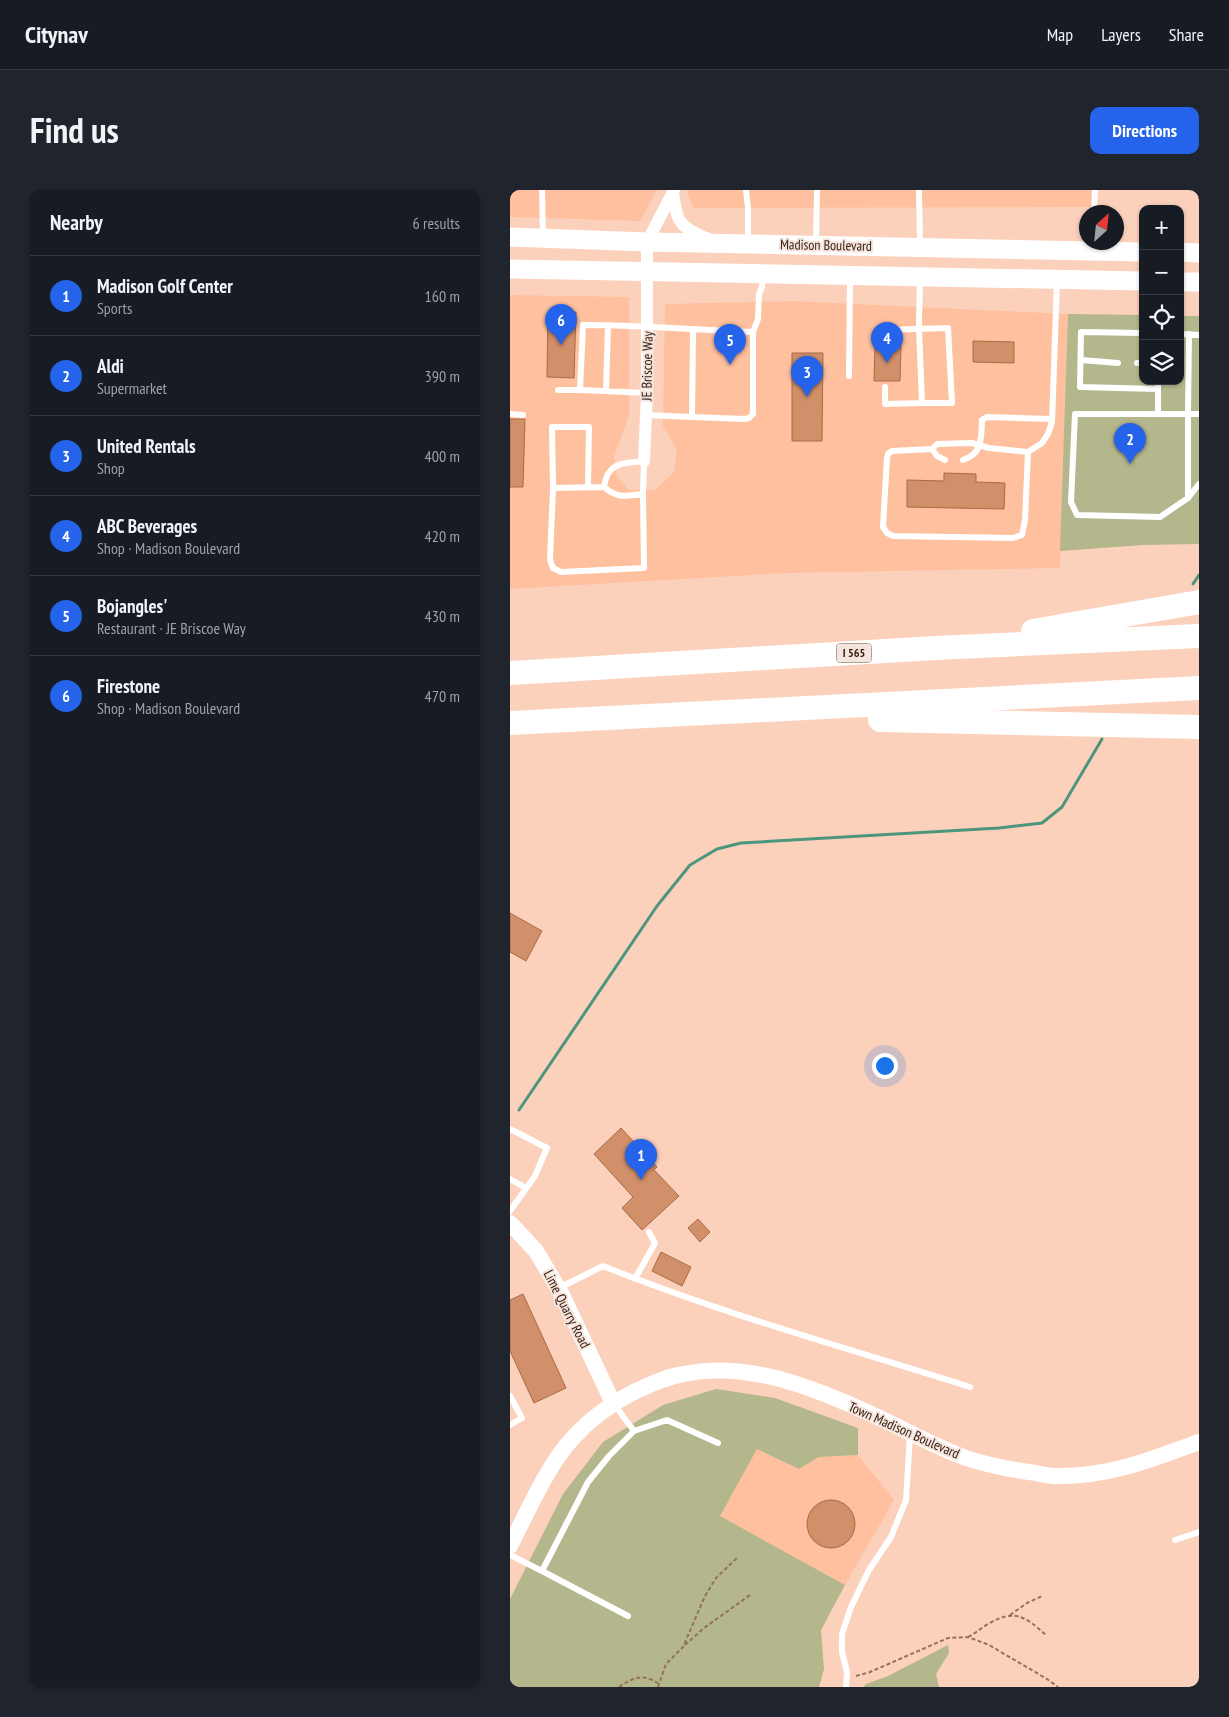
<!DOCTYPE html>
<html lang="en">
<head>
<meta charset="utf-8">
<style>
  :root { --surface:#171b24; --page:#20242c; --text:#f1f3f6; --muted:#9ea1a6; --line:#363941; --accent:#2563eb }
  body { margin:0; font-family:"PT Sans Narrow",sans-serif; background:var(--page); color:var(--text) }
  .controls { position:absolute; right:15px; top:15px; display:grid; overflow:hidden; border-radius:10px; box-shadow:0 1px 4px #0004 }
  .controls button { width:45px; height:45px; display:grid; place-items:center; padding:0; border:0; border-bottom:1px solid var(--line); background:var(--surface); color:var(--text); font:25px sans-serif }
  .compass { position:absolute; left:569px; top:15px; width:45px; height:45px; border-radius:50%; background:var(--surface); box-shadow:0 1px 4px #0004; rotate:27deg }
  .you { position:absolute; left:374px; top:875px; width:18px; height:18px; margin:-12px; border:4px solid #fff; border-radius:50%; background:#1a73e8; box-shadow:0 0 0 8px #1a73e833 }
  .badge { display:grid; place-items:center; width:32px; height:32px; border-radius:50%; background:var(--accent); color:#fff; font-size:16px; font-weight:700 }
  .pin { position:absolute; translate:-50% -41px; filter:drop-shadow(0 1px 2px #0008) }
  .pin::after { content:''; position:absolute; top:26px; width:18px; height:15px; background:inherit; clip-path:polygon(0 0,100% 0,50% 100%) }
  .list { margin:0; padding:0; list-style:none }
  h2 { display:flex; justify-content:space-between; align-items:center; height:65px; margin:0; padding:0 20px; font-size:21px }
  h2 small { font-size:16px; font-weight:400; color:var(--muted) }
  .list li { display:grid; grid-template-columns:32px 1fr auto; gap:15px; align-items:center; box-sizing:border-box; height:80px; padding:0 20px; border-top:1px solid var(--line) }
  .list b { display:block; font-size:19px; white-space:nowrap }
  .list p { margin:0; font-size:16px; white-space:nowrap; color:var(--muted) }
  .list em { font-size:16px; font-style:normal; color:var(--muted) }
  .icon { flex:none; width:28px; height:28px; fill:none; stroke:currentColor; stroke-width:2; stroke-linecap:round; stroke-linejoin:round }
  .map { position:relative; flex:none; width:689px; height:1497px; overflow:hidden; border-radius:10px }
  header { display:flex; align-items:center; gap:30px; box-sizing:border-box; height:70px; padding:0 25px; background:var(--surface); border-bottom:1px solid var(--line) }
  header strong { font-size:24px }
  nav { display:flex; gap:28px; margin-inline-start:auto; font-size:18px }
  .intro { display:flex; align-items:center; justify-content:space-between; box-sizing:border-box; height:120px; padding:0 30px }
  h1 { margin:0; font-size:35px }
  .button { padding:12px 22px; border-radius:10px; background:var(--accent); color:#fff; font-size:18px; font-weight:700 }
  main { display:flex; gap:30px; padding:0 30px }
  aside { flex:1; background:var(--surface); border-radius:10px; box-shadow:0 1px 4px #0004 }
  .map>svg:first-child { display:block }
</style>
</head>
<body>
<header>
<strong>Citynav</strong>
<nav><a>Map</a><a>Layers</a><a>Share</a></nav>
</header>
<div class="intro"><h1>Find us</h1><a class="button">Directions</a></div>
<main>
<aside>
<h2>Nearby<small>6 results</small></h2>
<ul class="list">
<li><span class="badge">1</span><div><b>Madison Golf Center</b><p>Sports</p></div><em>160 m</em></li>
<li><span class="badge">2</span><div><b>Aldi</b><p>Supermarket</p></div><em>390 m</em></li>
<li><span class="badge">3</span><div><b>United Rentals</b><p>Shop</p></div><em>400 m</em></li>
<li><span class="badge">4</span><div><b>ABC Beverages</b><p>Shop · Madison Boulevard</p></div><em>420 m</em></li>
<li><span class="badge">5</span><div><b>Bojangles'</b><p>Restaurant · JE Briscoe Way</p></div><em>430 m</em></li>
<li><span class="badge">6</span><div><b>Firestone</b><p>Shop · Madison Boulevard</p></div><em>470 m</em></li>
</ul>
</aside>
<div class="map">
<svg width="689" height="1497" viewBox="0 0 689 1497">
  <rect width="100%" height="100%" fill="#fcd1bb"/>
  <path fill="#fec09e" d="M0 0H147L130 31 0 27Z
    M178 0H583L584 17 184 18 177 3Z
    M0 105 119 107V225L104 267 107 286 119 300H145L164 282 167 259 153 237 155 114 282 111 558 124 550 378 275 383 0 399Z
    M247 1259 289 1279 309 1267 348 1265 384 1310 335 1395 210 1326Z"/>
  <path fill="#b4b68c" d="M558 124 633 125V191H670V126H689V354L633 355 550 361Z
    M206 1199 265 1208 348 1238V1265L309 1267 289 1279 247 1259 210 1326 335 1395 311 1440 314 1479 309 1497H0V1409L53 1304 93 1252 153 1215Z
    M438 1455 439 1463 426 1484 429 1497H353L356 1494 378 1486Z"/>
  <g fill="none" stroke-linecap="round" stroke-linejoin="round">
    <path stroke="#4b967d" stroke-width="3" d="M683 394 689 385
      M9 920 147 716 180 675 207 659 231 653 489 638 532 633 552 617 592 549"/>
  </g>
  <path fill="#d18f6a" stroke="#a96a46" d="M38 122H66L64 188 37 187Z
    M463 151 504 152V173L463 172Z
    M365 155 391 156 390 191H364Z
    M282 163H313L312 251H282Z
    M0 229H15L13 297H0Z
    M434 283 466 284V292L495 293 494 319 397 317V290L434 291Z
    M0 723 32 741 16 771 0 762Z
    M111 938 147 977 144 980 169 1006 132 1040 112 1018 123 1007 84 964Z
    M188 1029 200 1042 190 1052 178 1038Z
    M151 1062 181 1077 172 1096 142 1081Z
    M13 1104 56 1198 24 1213 0 1161V1110Z
    M297 1334a24 24 0 1 1 48 0a24 24 0 1 1-48 0Z"/>
  <g fill="none" stroke-linecap="round" stroke-linejoin="round">
    <path stroke="#93715f" stroke-width="2" stroke-dasharray="4 2.5" stroke-linecap="butt" d="M500 1425 517 1413 532 1406
      M458 1447C466 1443 471 1438 478 1434 505 1418 516 1427 537 1446
      M175 1455 194 1438 240 1405
      M346 1486 360 1482 438 1448 458 1447 479 1455 537 1489 548 1497
      M109 1497C124 1487 133 1483 149 1494
      M148 1497 156 1474 173 1457 195 1406 206 1388 228 1367"/>
    <path stroke="#fff" stroke-width="6" d="M32 0 33 46
      M236 0 238 18V53
      M409 0 410 55
      M584 22 585 0
      M306 54 307 0
      M373 140 438 138 442 213H412L409 138V133L410 88
      M243 142 248 129 249 104 252 97 253 85
      M633 143 571 142 570 197 648 199
      M670 144 689 145
      M679 144 678 224H689
      M571 170 608 173
      M627 173H633
      M339 186 340 87
      M375 197V214L412 213
      M48 200H70
      M96 201 98 135
      M137 203 70 200 73 135C130 135 187 140 243 142V224L239 228 234 229 182 227 183 140
      M0 224 13 225
      M648 224V191
      M136 225 182 227
      M422 259 427 266 435 270
      M518 262 515 330 512 345 503 348 383 346 377 343 373 337 377 268 378 264 382 261 422 259 427 254 462 253 479 258 518 262 532 253 538 244 542 232 547 91
      M453 270C473 263 471 249 472 230L477 227 542 229
      M94 297 43 298 40 370 43 378 51 382 134 378 133 304 134 271C113 273 97 272 94 297 108 309 115 306 133 304
      M43 298 42 237H79L78 298
      M678 308V224H565L561 312 567 325 650 327 678 308 689 294
      M0 939 37 958 25 986 0 1021
      M0 989 16 998
      M125 1089 145 1053 139 1042
      M49 1098 93 1076C213 1124 337 1158 460 1197
      M0 1206 12 1228 0 1235
      M104 1214 124 1241 157 1230 208 1253
      M665 1350 689 1342
      M0 1365 32 1381
      M118 1426 32 1381 78 1292 99 1266 124 1241
      M336 1497 337 1482 332 1462V1444L341 1417 359 1380 381 1347 396 1310 400 1245"/>
    <path stroke="#fff" stroke-width="12" d="M163 1C166 32 170 38 199 49
      M134 271 137 203V52L164 0"/>
    <path stroke="#fff" stroke-width="16" d="M0 1033 26 1061 51 1103 103 1213
      M0 1356C17 1323 37 1276 62 1249 79 1230 99 1215 122 1203 139 1195 155 1187 174 1184 242 1169 316 1203 376 1231 403 1244 429 1258 456 1268 477 1275 498 1279 519 1282 528 1283 537 1286 546 1286 599 1287 640 1270 689 1252"/>
    <path stroke="#fff" stroke-width="19" d="M0 47 137 52 633 62
      M670 62 689 63
      M0 79 633 91
      M670 92H689"/>
    <path stroke="#fff" stroke-width="24" d="M523 441 689 412
      M0 483 426 458 689 446
      M370 530 689 537
      M0 533 689 498"/>
  </g>
  <g text-anchor="middle" stroke-width="4" stroke-linejoin="round" paint-order="stroke">
    <rect fill="#f4e5de" stroke="#6e584b" stroke-width="1" x="326.5" y="453.5" width="35" height="19" rx="4"/>
    <g font-size="12" font-weight="bold" fill="#351b0c">
      <text x="344" y="467">I 565</text>
    </g>
    <g font-size="14" fill="#351b0c" stroke="#f4e5de">
      <text transform="translate(316 55) rotate(1)" y="5">Madison Boulevard</text>
      <text transform="translate(137 176) rotate(-89)" y="5">JE Briscoe Way</text>
      <text transform="translate(57 1119) rotate(63)" y="5">Lime Quarry Road</text>
      <text transform="translate(394 1240) rotate(24)" y="5">Town Madison Boulevard</text>
    </g>
  </g>
</svg>
<div class="controls">
<button>+</button>
<button>−</button>
<button><svg class="icon" aria-label="locate" viewBox="0 0 24 24"><circle cx="12" cy="12" r="6"/><path d="M12 2v4M12 18v4M2 12h4M18 12h4"/></svg></button>
<button><svg class="icon" aria-label="layers" viewBox="0 0 24 24"><path d="M12 4l9 5-9 5-9-5zM3 14l9 5 9-5"/></svg></button>
</div>
<svg class="compass" viewBox="-18 -18 36 36"><path d="M0-13l5 13h-10z" fill="#e53935"/><path d="M0 13l5-13h-10z" fill="#9ea1a6"/></svg>
<div class="you"></div>
<div class="pin badge" style="left:131px;top:990px">1</div>
<div class="pin badge" style="left:620px;top:274px">2</div>
<div class="pin badge" style="left:297px;top:207px">3</div>
<div class="pin badge" style="left:377px;top:173px">4</div>
<div class="pin badge" style="left:220px;top:175px">5</div>
<div class="pin badge" style="left:51px;top:155px">6</div>
</div>
</main>
</body>
</html>
